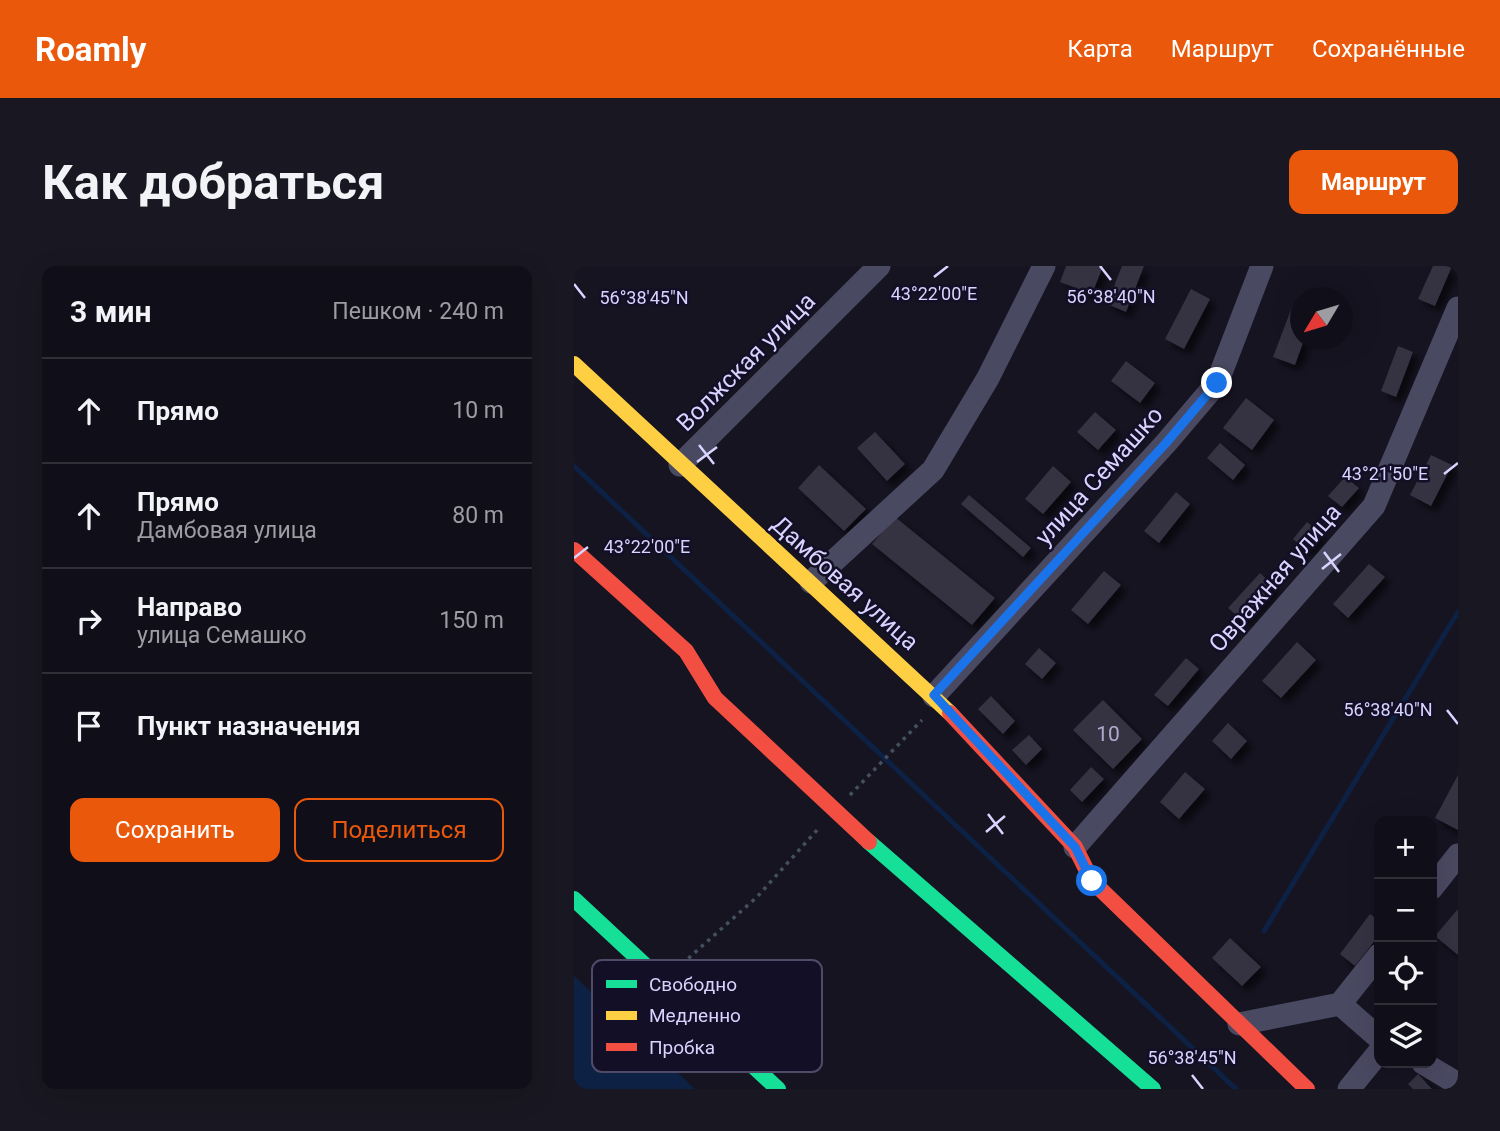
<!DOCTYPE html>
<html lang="ru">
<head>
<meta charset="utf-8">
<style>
  :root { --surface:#100f19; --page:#191822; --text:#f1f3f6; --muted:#9c9ca2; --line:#302f38; --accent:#ea580c }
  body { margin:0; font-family:Roboto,sans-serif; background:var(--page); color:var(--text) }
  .controls { position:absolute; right:21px; bottom:21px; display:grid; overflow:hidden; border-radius:14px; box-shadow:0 7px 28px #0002 }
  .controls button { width:63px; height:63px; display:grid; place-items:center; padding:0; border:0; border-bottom:2px solid var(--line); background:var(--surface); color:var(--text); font:35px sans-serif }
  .compass { position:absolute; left:716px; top:21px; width:63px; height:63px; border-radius:50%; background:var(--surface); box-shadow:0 7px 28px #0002; rotate:232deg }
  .stop { position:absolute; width:21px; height:21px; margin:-16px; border:5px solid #1a73e8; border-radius:50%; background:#fff }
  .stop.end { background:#1a73e8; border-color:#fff; box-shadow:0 2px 7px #0008 }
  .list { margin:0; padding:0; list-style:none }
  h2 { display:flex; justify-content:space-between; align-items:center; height:91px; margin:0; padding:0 28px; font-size:30px }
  h2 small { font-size:23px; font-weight:400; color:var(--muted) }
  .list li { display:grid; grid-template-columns:46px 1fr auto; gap:21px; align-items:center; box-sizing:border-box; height:105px; padding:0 28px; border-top:2px solid var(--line) }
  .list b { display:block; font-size:26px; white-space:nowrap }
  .list p { margin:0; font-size:23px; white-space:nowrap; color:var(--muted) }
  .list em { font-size:23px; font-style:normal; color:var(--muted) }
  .actions { display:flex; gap:14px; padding:21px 28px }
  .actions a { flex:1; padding:16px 0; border:2px solid var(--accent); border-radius:14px; text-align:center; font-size:24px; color:var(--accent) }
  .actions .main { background:var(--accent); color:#fff }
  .icon { flex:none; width:38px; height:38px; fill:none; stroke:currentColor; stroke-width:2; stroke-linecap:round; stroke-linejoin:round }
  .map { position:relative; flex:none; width:884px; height:823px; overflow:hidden; border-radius:14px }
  header { display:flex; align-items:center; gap:42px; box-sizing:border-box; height:98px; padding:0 35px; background:var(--accent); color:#fff }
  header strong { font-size:33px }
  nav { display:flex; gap:38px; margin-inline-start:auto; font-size:24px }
  .intro { display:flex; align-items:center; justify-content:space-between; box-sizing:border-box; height:168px; padding:0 42px }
  h1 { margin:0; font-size:49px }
  .button { padding:18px 32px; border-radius:14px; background:var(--accent); color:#fff; font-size:24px; font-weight:700 }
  main { display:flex; gap:42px; padding:0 42px }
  aside { flex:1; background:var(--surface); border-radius:14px; box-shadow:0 7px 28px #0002 }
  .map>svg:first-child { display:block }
</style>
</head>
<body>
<header>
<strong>Roamly</strong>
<nav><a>Карта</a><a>Маршрут</a><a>Сохранённые</a></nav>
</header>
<div class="intro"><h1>Как добраться</h1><a class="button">Маршрут</a></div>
<main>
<aside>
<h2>3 мин<small>Пешком · 240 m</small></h2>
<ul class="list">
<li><svg class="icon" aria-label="ahead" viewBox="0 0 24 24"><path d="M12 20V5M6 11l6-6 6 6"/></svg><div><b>Прямо</b></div><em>10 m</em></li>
<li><svg class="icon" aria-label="ahead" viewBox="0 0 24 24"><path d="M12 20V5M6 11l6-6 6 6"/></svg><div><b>Прямо</b><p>Дамбовая улица</p></div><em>80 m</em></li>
<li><svg class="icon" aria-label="right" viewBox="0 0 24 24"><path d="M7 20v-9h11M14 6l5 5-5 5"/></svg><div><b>Направо</b><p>улица Семашко</p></div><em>150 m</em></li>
<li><svg class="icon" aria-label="arrive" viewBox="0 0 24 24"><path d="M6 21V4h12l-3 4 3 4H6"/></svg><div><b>Пункт назначения</b></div></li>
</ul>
<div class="actions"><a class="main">Сохранить</a><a>Поделиться</a></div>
</aside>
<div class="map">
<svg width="884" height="823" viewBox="0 0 884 823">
  <defs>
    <filter id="shadow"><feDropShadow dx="6" dy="6" stdDeviation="3.5" flood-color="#0009"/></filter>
  </defs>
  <rect width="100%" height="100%" fill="#161421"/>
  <path fill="#0d2144" d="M0 710 121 823H0Z"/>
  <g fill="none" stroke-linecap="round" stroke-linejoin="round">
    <path stroke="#0d2144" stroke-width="5" d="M0 200 662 823
      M690 665 884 346"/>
  </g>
  <path fill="#343243" filter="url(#shadow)" d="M492 0H529L518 28 486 16Z
    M548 0H570L552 46 533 38Z
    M859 0H878L861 40 844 33Z
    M617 23 636 33 610 83 591 73Z
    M718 41 726 44V74H730L721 99 699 91Z
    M824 80 839 86 822 131 807 125Z
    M552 95 581 117 566 137 537 115Z
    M672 132 700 154 678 184 649 162Z
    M521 146 542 164 524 184 503 166Z
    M301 166 331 198 313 215 283 182Z
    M646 177 671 199 659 214 633 192Z
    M857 189 878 199 857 240 836 229Z
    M245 199 292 243 270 265 224 222Z
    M479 200 497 216 469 248 451 233Z
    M771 211 785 222 768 241 754 230Z
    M602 226 616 238 585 277 570 265Z
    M395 229 457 282 449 291 387 238Z
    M321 251 421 332 398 359 298 278Z
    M733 256 747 268 733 285 719 273Z
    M795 298 811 311 774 352 759 338Z
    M530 305 547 319 514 358 497 344Z
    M686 307 700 320 669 355 654 342Z
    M723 376 742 394 707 432 688 415Z
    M465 382 482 397 468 413 451 398Z
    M612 392 625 403 594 440 580 429Z
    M417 430 441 455 429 468 404 443Z
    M529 434 568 473 539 503 499 464Z
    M654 457 673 475 657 493 638 475Z
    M455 469 468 483 452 499 438 484Z
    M517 501 530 513 508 536 496 524Z
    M611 506 631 523 605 553 586 536Z
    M884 509V564L861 552Z
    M884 643V689L861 670Z
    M796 648 805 655V669L781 700 766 688Z
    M656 672 687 701 668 720 638 692Z
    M844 808 858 823H839L834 818Z"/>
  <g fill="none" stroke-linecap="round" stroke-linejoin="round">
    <path stroke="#44505f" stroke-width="3.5" stroke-dasharray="3.5 5" stroke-linecap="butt" d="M276 529 348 454
      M108 698 183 631 244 563"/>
    <path stroke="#4a4962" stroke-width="23" d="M106 199 305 0
      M237 316 359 204 414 112 470 0
      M360 430 592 177 643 117 688 0
      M501 581 800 240 884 42
      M858 622 884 589
      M766 738 805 689
      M766 738 805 772
      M665 758 766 738
      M849 797 884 818
      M775 823 805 786"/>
    <path stroke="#16e098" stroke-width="16" d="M295 576 579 823
      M0 633 204 823"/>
    <path stroke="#ffcf43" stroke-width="16" d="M0 98 376 447"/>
    <path stroke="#f24e42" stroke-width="16" d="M0 284 112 385 141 432 295 576
      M376 447 501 581 518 615 733 823"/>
  </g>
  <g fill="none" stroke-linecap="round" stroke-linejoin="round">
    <path stroke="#1a73e8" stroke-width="9" d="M518 615 501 581 360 429 592 177 643 117"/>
  </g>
  <path fill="none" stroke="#d9d4ff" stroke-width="2.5" d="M526 0 537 14M360 11 374 0M0 18 11 32M125 179 140 198M123 196 143 181M870 208 884 197M750 286 765 306M0 292 14 281M748 303 767 288M873 444 884 458M414 548 429 568M412 566 431 550M618 809 629 823"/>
  <g text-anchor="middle" stroke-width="5" stroke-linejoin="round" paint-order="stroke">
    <g font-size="21" fill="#b0acd0">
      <text x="534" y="475">10</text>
    </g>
    <g font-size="24" fill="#d9d4ff" stroke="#130f26">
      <text transform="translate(172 96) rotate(-45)" y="8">Волжская улица</text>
      <text transform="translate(525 210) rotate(-48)" y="8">улица Семашко</text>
      <text transform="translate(701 312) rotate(-49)" y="8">Овражная улица</text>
      <text transform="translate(271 317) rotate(42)" y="8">Дамбовая улица</text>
    </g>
  </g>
  <rect x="18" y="694" width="230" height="112" rx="10" fill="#130f26" stroke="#4e4a67" stroke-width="2"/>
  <rect x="32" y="714" width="31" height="8" fill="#16e098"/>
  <rect x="32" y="745" width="31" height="9" fill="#ffcf43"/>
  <rect x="32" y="777" width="31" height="8" fill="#f24e42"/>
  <g font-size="19" fill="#d9d4ff">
    <text x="75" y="725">Свободно</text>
    <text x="75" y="756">Медленно</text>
    <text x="75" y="788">Пробка</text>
  </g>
  <g font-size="18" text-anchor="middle" fill="#d9d4ff" stroke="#130f26" stroke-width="5" stroke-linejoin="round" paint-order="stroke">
    <text x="360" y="34">43°22'00"E</text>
    <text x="537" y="37">56°38'40"N</text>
    <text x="70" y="38">56°38'45"N</text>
    <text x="811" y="214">43°21'50"E</text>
    <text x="73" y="287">43°22'00"E</text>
    <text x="814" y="450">56°38'40"N</text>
    <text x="618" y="798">56°38'45"N</text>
  </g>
</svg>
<div class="controls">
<button>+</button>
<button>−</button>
<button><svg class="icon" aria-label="locate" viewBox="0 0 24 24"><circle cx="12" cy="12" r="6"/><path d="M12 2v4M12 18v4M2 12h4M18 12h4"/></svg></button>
<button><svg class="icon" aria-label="layers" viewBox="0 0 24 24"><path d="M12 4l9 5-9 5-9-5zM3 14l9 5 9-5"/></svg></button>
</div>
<svg class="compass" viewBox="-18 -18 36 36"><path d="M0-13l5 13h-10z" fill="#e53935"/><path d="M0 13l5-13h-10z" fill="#9c9ca2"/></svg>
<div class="stop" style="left:518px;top:615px"></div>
<div class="stop end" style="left:643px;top:117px"></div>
</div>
</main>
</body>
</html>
